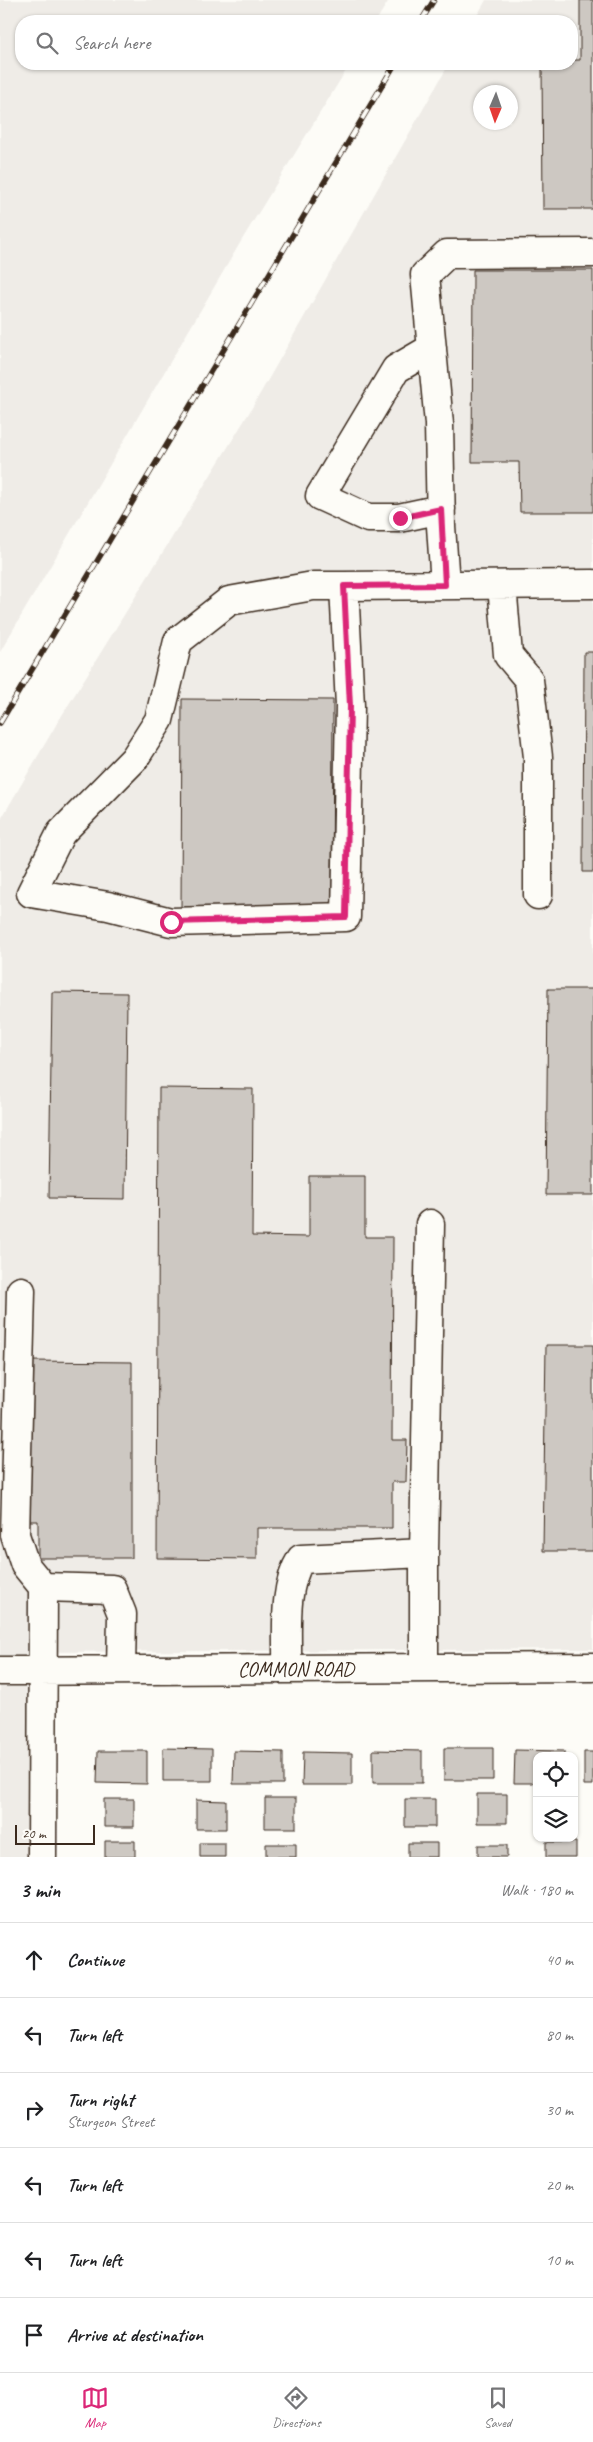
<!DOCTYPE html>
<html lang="en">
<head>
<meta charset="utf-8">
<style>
  :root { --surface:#fff; --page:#f2f2f2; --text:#202124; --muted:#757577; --line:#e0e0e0; --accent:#db2777 }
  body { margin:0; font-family:Caveat,sans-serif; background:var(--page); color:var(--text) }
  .controls { position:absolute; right:15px; bottom:15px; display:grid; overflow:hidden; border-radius:10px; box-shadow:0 1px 4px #0004 }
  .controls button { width:45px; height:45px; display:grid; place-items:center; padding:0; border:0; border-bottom:1px solid var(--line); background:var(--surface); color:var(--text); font:25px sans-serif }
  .compass { position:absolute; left:473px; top:85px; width:45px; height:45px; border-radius:50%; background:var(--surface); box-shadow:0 1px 4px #0004; rotate:182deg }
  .scale { position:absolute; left:15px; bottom:12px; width:80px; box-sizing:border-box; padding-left:5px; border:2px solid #3b2a1e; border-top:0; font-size:14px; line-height:18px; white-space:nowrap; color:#3b2a1e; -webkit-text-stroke:4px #fdfcf7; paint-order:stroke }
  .stop { position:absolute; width:15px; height:15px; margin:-11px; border:4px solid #db2777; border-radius:50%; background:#fff }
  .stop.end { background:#db2777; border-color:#fff; box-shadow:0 1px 5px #0008 }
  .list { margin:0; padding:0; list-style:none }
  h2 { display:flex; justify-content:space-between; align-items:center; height:65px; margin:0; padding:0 20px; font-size:21px }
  h2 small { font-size:16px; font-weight:400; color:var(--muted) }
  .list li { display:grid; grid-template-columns:32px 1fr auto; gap:15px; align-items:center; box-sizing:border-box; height:75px; padding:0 20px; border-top:1px solid var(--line) }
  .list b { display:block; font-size:19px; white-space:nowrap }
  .list p { margin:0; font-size:16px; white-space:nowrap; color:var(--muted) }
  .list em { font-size:16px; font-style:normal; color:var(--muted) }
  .icon { flex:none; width:28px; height:28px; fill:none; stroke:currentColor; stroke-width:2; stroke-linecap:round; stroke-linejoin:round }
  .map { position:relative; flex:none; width:593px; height:1857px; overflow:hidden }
  .search { position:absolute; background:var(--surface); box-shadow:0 1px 4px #0004; left:15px; right:15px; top:15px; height:55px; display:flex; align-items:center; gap:12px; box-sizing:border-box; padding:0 18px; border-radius:20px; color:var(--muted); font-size:19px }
  .sheet { height:515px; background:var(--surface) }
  nav { display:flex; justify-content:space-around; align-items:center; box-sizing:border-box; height:70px; border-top:1px solid var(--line); background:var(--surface); font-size:14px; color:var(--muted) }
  nav a { display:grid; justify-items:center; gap:2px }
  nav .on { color:var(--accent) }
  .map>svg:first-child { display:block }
</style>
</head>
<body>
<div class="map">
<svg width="593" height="1857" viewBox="0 0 593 1857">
  <rect width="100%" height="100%" fill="#fdfcf7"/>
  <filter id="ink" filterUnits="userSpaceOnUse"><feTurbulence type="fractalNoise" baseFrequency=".02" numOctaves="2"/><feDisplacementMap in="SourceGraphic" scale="10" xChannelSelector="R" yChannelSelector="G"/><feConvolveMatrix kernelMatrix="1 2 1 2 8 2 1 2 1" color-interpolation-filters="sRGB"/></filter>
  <g filter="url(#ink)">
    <path fill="#efece7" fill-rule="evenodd" d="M0 0H389L376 21H21V64H350L243 238 0 652Z
      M486 0H593V1649L29 1652 27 1857H0V821L56 725 249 413 449 64H572V21H474ZM480 92H510V122H480Z"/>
    <path fill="#cdc8c2" stroke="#3b2a1e" d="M580 0H593V209H543L542 64H572V60H580Z
      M473 270H593V512H520L519 462H472Z
      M584 652H593V872H583Z
      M182 699 333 700 332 912 181 911Z
      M548 989H593V1195H546Z
      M52 992 127 993 125 1199 49 1198Z
      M159 1088 253 1089 252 1236 309 1237V1176H365V1237H393L392 1440H407L406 1482H392V1528H257V1559L157 1558Z
      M546 1345H593V1551H543Z
      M30 1361 132 1362V1558H38V1521H30Z
      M163 1748 212 1749V1781H163Z
      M444 1748H493V1780H444Z
      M373 1750 422 1751V1783H373Z
      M515 1750 564 1751V1756H537V1783H514Z
      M98 1751H147V1784L97 1783Z
      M234 1751 283 1752V1784H233Z
      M303 1752 352 1753V1785H302Z
      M584 1752H593V1785H584Z
      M477 1794H507V1823H477Z
      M574 1796H576V1824H574Z
      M265 1798H296V1828H265Z
      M104 1799H134V1827H104Z
      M405 1799H435V1827H405Z
      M196 1800 226 1801V1829H196Z
      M105 1841H135V1857H105Z
      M546 1842H576V1857H546Z
      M200 1843H225V1857H200Z
      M408 1843H437V1857H408Z
      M266 1844H296V1857H266Z
      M478 1845H507V1857H478Z"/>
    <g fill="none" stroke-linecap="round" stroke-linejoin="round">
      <g stroke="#3b2a1e" stroke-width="31">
        <path id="minor" d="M432 348 396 369 320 496 368 518H399L441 509
          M445 585 441 526 439 424 425 275 447 254 593 253
          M502 585 508 655 529 680 538 757V895
          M344 586 350 706 346 917 171 922 108 906 31 893 61 833 134 759 159 720 178 641 229 601 313 586H344L593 584
          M21 1291 15 1535 25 1565 43 1587
          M424 1668V1553L430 1224
          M287 1669C288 1634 282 1589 301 1559L424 1553
          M0 1671 593 1667
          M42 1857 43 1587 112 1589 122 1614 121 1670"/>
      </g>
      <use href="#minor" stroke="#fdfcf7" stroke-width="28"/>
      <g stroke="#3b2a1e" stroke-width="5.5">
        <path id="rail" d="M421 21 434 0
          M0 723 395 64"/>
      </g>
      <use href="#rail" stroke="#fdfcf7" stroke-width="4" stroke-dasharray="11" stroke-linecap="butt"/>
    </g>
  </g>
  <g fill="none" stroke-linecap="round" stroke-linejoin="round" filter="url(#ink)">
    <path stroke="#db2777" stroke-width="6" d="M171 922 346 917 350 706 344 586 445 585 441 509 400 518"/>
  </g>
  <g text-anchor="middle" stroke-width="5" stroke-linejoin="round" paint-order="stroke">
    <g font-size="20" fill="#3b2a1e" stroke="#fdfcf7">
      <text x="296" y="1676">COMMON ROAD</text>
    </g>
  </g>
</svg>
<div class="controls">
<button><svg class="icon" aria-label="locate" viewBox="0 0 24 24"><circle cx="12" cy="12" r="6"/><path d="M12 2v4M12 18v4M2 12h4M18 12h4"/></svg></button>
<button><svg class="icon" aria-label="layers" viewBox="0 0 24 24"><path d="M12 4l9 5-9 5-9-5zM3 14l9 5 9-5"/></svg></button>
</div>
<svg class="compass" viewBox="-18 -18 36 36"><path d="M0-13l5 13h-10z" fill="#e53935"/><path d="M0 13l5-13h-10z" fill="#757577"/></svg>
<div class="scale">20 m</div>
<div class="stop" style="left:171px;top:922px"></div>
<div class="stop end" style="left:400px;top:518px"></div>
<div class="search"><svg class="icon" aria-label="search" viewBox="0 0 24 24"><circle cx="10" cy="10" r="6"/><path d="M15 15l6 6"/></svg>Search here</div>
</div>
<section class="sheet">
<h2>3 min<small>Walk · 180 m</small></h2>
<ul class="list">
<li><svg class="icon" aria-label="ahead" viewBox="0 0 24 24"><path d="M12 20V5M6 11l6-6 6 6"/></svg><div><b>Continue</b></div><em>40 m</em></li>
<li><svg class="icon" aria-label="left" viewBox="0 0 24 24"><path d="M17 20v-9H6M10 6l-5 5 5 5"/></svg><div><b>Turn left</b></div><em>80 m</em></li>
<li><svg class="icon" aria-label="right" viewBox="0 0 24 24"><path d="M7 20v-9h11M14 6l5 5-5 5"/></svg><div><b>Turn right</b><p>Sturgeon Street</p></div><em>30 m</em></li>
<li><svg class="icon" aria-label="left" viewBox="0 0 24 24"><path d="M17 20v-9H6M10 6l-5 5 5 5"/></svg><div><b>Turn left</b></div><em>20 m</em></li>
<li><svg class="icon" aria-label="left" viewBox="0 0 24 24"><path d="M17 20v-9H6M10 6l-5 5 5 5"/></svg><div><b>Turn left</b></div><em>10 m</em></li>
<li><svg class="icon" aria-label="arrive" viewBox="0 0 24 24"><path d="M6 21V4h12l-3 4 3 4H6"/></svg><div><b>Arrive at destination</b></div></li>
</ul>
</section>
<nav>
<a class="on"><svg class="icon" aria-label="map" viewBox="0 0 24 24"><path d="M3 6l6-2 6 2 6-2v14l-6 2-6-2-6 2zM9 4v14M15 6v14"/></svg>Map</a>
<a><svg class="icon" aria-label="directions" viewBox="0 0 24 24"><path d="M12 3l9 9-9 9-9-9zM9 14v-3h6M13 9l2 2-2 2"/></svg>Directions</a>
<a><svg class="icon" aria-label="saved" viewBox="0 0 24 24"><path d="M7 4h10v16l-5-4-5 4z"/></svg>Saved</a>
</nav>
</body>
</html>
